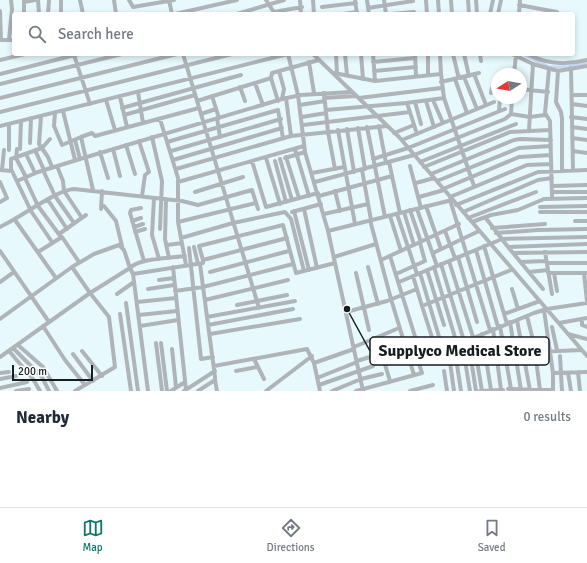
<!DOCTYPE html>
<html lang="en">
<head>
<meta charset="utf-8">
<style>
  :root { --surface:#fff; --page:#f2f2f3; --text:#1f2937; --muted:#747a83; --line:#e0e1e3; --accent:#0f766e }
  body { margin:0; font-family:Signika,sans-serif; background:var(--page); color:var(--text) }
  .compass { position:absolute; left:491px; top:68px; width:36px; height:36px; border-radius:50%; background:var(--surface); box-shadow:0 2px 6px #0003; rotate:259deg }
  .scale { position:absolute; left:12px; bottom:10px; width:81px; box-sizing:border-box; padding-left:4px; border:2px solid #171d1f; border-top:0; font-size:11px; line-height:14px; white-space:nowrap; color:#171d1f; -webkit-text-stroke:3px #fff; paint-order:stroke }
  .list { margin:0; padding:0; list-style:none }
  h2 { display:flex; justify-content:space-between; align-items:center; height:52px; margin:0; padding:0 16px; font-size:17px }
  h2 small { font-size:13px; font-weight:400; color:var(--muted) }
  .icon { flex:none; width:22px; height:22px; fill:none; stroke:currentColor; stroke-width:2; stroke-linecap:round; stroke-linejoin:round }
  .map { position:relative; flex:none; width:587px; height:391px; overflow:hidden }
  .search { position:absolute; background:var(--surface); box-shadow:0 2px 6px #0003; left:12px; right:12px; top:12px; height:44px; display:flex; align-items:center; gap:10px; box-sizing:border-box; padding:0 14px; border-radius:4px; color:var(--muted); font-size:15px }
  .sheet { height:116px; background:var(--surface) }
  nav { display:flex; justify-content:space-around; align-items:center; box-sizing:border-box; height:56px; border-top:1px solid var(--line); background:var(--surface); font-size:11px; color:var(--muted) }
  nav a { display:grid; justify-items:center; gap:2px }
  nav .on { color:var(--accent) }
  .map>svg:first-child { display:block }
</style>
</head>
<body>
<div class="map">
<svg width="587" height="391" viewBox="0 0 587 391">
  <rect width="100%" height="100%" fill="#e7f9fd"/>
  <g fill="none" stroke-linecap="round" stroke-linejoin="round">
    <path stroke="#c5d7fa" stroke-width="3" d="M523 54 549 67H566L587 63"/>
    <path stroke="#afb4b9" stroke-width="4" d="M24 0V2L35 0
      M38 0 39 14
      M61 0V14
      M80 0 83 14
      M114 0 116 14
      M129 0 133 7 174 0
      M169 0 172 14
      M266 0 275 14
      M300 0 301 14
      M313 0 314 14
      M355 0 357 14
      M367 0 369 14
      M384 0 386 14
      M426 0 427 14
      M438 0 439 14
      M451 0 452 14
      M468 0 469 14
      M476 0 477 14
      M519 5 557 12
      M322 7 356 3
      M368 8 413 1
      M0 11 1 40
      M274 12 302 7
      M24 14V2
      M48 14 49 0
      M175 14 237 0
      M237 14 284 0
      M343 14 357 12
      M391 14 414 12
      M490 14 493 0
      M498 14 501 0
      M519 14 520 0
      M0 40H14
      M9 40 12 9 11 0
      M183 54 259 308
      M288 54 298 95 305 152 328 231
      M313 54 399 137 587 356
      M336 54 337 74
      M345 54 347 75
      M361 54 363 79
      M373 54 375 81
      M415 54 416 76
      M428 54V75
      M453 54 458 75 461 78
      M464 54 469 76
      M480 54 481 61
      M512 54 533 64 558 71 587 66
      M528 54C547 65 567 65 587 60
      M74 55 90 104
      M0 60 25 54
      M309 62 314 93
      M373 62 415 58
      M571 68 573 170
      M549 69 545 113 550 121 552 198
      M279 71 284 89 282 99
      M374 71 416 67
      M558 71 556 102 561 112 562 119V170
      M334 73 375 81 441 74 440 54
      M0 74 79 54
      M474 74 486 105
      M514 74 516 55
      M464 77 477 109
      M271 78 278 101
      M455 79 467 113
      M441 82 479 73
      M255 83 263 105
      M0 84 122 54
      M240 87 245 101
      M521 89 548 92
      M138 92 143 123
      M324 93 328 132 335 169
      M491 93 492 88H497
      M572 95H587
      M212 96 219 118
      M120 97 127 127
      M0 98 177 54
      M286 98 291 136
      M324 98 356 96
      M359 98 441 88
      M444 98 474 186
      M106 100 115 130
      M433 100 443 123
      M197 101 271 78 272 73 319 60
      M426 101 434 127
      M415 102 421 124
      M407 103 417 134
      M572 104 587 106
      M300 105 325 101
      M122 108 241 75
      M326 110 406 103 444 98 441 74
      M63 111 75 160
      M499 111 500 98
      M0 112 232 54
      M55 113 54 126 62 145 81 137
      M201 114 216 109
      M511 114 530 117 545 115
      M124 115 195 95
      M41 116 39 144 48 157 52 167
      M302 117 326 113
      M571 117 587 119
      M217 118 220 137
      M160 119 178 178V222L186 265
      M9 124V150
      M303 125 410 112
      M0 126 288 54
      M379 126 386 163
      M367 127 385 217
      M572 127 587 129
      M358 128 365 169
      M347 129 354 172
      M338 130 355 224
      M529 130 533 64
      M394 133 414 125
      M152 137 162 181 160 229
      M572 138 587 140
      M75 140 80 159
      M402 140 494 102
      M139 141 149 172 145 175 142 196
      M167 142 278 110 283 138
      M30 143 31 118
      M126 145 135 174
      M17 149 16 158 26 177
      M20 149 21 121
      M113 149 120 176
      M295 149 309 196
      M35 150 44 170
      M171 151 281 119
      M573 151 587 153
      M100 152 108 178
      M26 154 35 173
      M286 157 299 198
      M266 158 280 204
      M285 158 305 152
      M280 159 292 200
      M373 159 408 148 505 109
      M173 160 282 128
      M252 161 266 207 318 193
      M275 161 286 202
      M389 162 400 213
      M420 162 516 124
      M57 166 63 181 64 191 82 218
      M410 166 421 208
      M424 167 510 132 550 130
      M176 169 291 136 387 126
      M0 170 12 171 31 211 52 242
      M2 170 4 150
      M11 170V159L42 148 50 139
      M43 170 55 196 74 223
      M362 170 371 220
      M312 173 344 167
      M431 174 514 140 520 139 551 140
      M25 178 38 206 61 237
      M17 181 38 172 80 159 282 99 301 95 351 92
      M437 181 519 148 551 146
      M0 182 7 198 0 202
      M178 182 304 146
      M315 182 414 155 505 119 511 114 512 98
      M416 183 434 178
      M552 186 587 185
      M443 189 519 157 551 155
      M93 190 81 137 92 133 95 136 199 108
      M335 191 340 211
      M195 192 243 177
      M552 192H587
      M319 196 392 176
      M419 197 444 190
      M450 197 527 165 551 164
      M154 198 152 235 159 259
      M166 199 165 239 169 258
      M48 200 67 229
      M450 200 490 330
      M456 205 538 172 587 170
      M104 206 116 221 122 246
      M426 206 441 249
      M540 207 587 206
      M141 208 131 210 130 213 144 261
      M101 209 102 191
      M304 209 317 268
      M417 209 437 266
      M410 210 421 242
      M294 211 309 270
      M292 212 321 204
      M404 212 414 245
      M463 212 538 180 552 178
      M540 212H587
      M324 214 368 204
      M397 214 417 274
      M390 216 401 251
      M485 217 508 247 543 289
      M468 218 536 192
      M15 220 56 278
      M370 220 391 299 414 375
      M132 221 141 218
      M575 221H587
      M178 222 256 203
      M472 222 491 215 518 210 544 199 587 198
      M0 227C20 218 56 190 74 189L182 201 198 205 252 190 258 209
      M134 227 143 224
      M492 228 545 224
      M445 231 455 258
      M135 232 145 229
      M496 233 538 230 587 229
      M59 234 86 215
      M181 238 233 223 285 212 291 219 304 271
      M167 245 182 243
      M484 246 507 324
      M194 247 198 264
      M508 247 587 244
      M189 248 201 359 213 357
      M476 250 498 327
      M0 251 49 322
      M38 252 62 237 79 262
      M545 252 552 294
      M433 253 479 231
      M513 253 587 252
      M390 256 422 359
      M334 257 376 244
      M458 257 477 322
      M203 260 199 246 283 225 296 273 335 263
      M381 260 459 224
      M449 261 473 337 482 391
      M521 262 546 261
      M547 263H587
      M441 264 464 341
      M72 267 94 254 119 245 124 250 130 268C139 258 172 258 185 256
      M173 267 186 390
      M368 267 378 304
      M434 267 457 344
      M427 270 444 325
      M210 272 289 251
      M529 272 548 270
      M356 273 369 330
      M420 273 443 350
      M548 273H587
      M554 273 557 291
      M584 273 587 302
      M133 274 148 391
      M396 274 425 261 420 243
      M413 276 422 306 511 270
      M159 280 174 278
      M0 282 14 272
      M399 282 502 239 587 237
      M148 289 174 285
      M512 289 518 309
      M175 291 203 287 293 264
      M117 294 134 282
      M205 300 288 280
      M137 302 176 298
      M126 303 138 391
      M237 305 287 295
      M422 306 437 353
      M544 310 553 373
      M346 312 387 301 417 289
      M120 314 131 391
      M504 314 540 301
      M139 315 177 311
      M527 316 534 344 540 390
      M207 317 295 301
      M0 319 72 267 90 293 130 268 133 274 203 263V260L287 238
      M582 319V325L587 327
      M517 320 530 390
      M510 322 521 390
      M559 323 587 318
      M208 325 293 309
      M43 326 65 360 85 385
      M140 326 178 320
      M500 326 511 389
      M552 327 557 350
      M493 329 501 390
      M210 334 300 319
      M482 334 491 390
      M568 334 587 339
      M377 338 390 381
      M468 340 476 391
      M462 342 470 391
      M156 343 162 391
      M161 343 167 391
      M18 345 43 367 57 391
      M454 345 461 391
      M354 347 399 328
      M13 348 42 377 49 391
      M448 348 454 391
      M172 349 176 387
      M9 351 33 379 40 391
      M82 351 102 376
      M535 352 582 350
      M73 354 93 381
      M560 356 562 391
      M0 357 90 293 109 317 115 367 75 391
      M254 359 264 379
      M357 361 405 346
      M314 363 354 349
      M214 366 307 349 314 363 320 391
      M236 371 257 367
      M444 371 447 391
      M578 372 580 391
      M0 373 9 372
      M568 373 571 391
      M317 378 357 362
      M0 379 16 376
      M215 380 217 391
      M319 385 373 366
      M0 388 27 382
      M508 389 553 390V373L587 372
      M16 391 29 389
      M171 391 185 382
      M184 391 215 371
      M198 391 215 380V377L200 264
      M266 391 312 356
      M332 391 361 379 382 374
      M356 391 422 373 418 361 534 313 547 309 587 303
      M363 391 328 231 452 200
      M410 391 433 385
      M480 391 503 390"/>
  </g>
  <path fill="none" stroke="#171d1f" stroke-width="1.5" d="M347 309L370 351"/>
  <circle fill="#171d1f" stroke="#fff" stroke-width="1.5" cx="347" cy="309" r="4"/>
  <rect fill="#fff" stroke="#171d1f" stroke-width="1.5" x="370" y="337" width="179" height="28" rx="4"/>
  <g font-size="16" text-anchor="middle" font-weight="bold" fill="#171d1f">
    <text x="460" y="356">Supplyco Medical Store</text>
  </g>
</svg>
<svg class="compass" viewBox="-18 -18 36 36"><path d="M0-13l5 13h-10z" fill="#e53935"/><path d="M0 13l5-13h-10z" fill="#747a83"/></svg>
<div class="scale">200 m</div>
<div class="search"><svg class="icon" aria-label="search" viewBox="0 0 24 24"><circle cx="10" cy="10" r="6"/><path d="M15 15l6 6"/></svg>Search here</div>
</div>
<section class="sheet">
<h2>Nearby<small>0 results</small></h2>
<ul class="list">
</ul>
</section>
<nav>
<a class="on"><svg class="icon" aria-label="map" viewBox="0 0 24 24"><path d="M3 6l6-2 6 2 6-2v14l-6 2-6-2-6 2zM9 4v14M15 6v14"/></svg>Map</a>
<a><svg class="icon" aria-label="directions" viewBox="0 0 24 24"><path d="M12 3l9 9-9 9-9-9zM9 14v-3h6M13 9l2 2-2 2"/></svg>Directions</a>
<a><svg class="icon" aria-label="saved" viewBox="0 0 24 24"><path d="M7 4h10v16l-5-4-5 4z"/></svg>Saved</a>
</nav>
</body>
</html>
